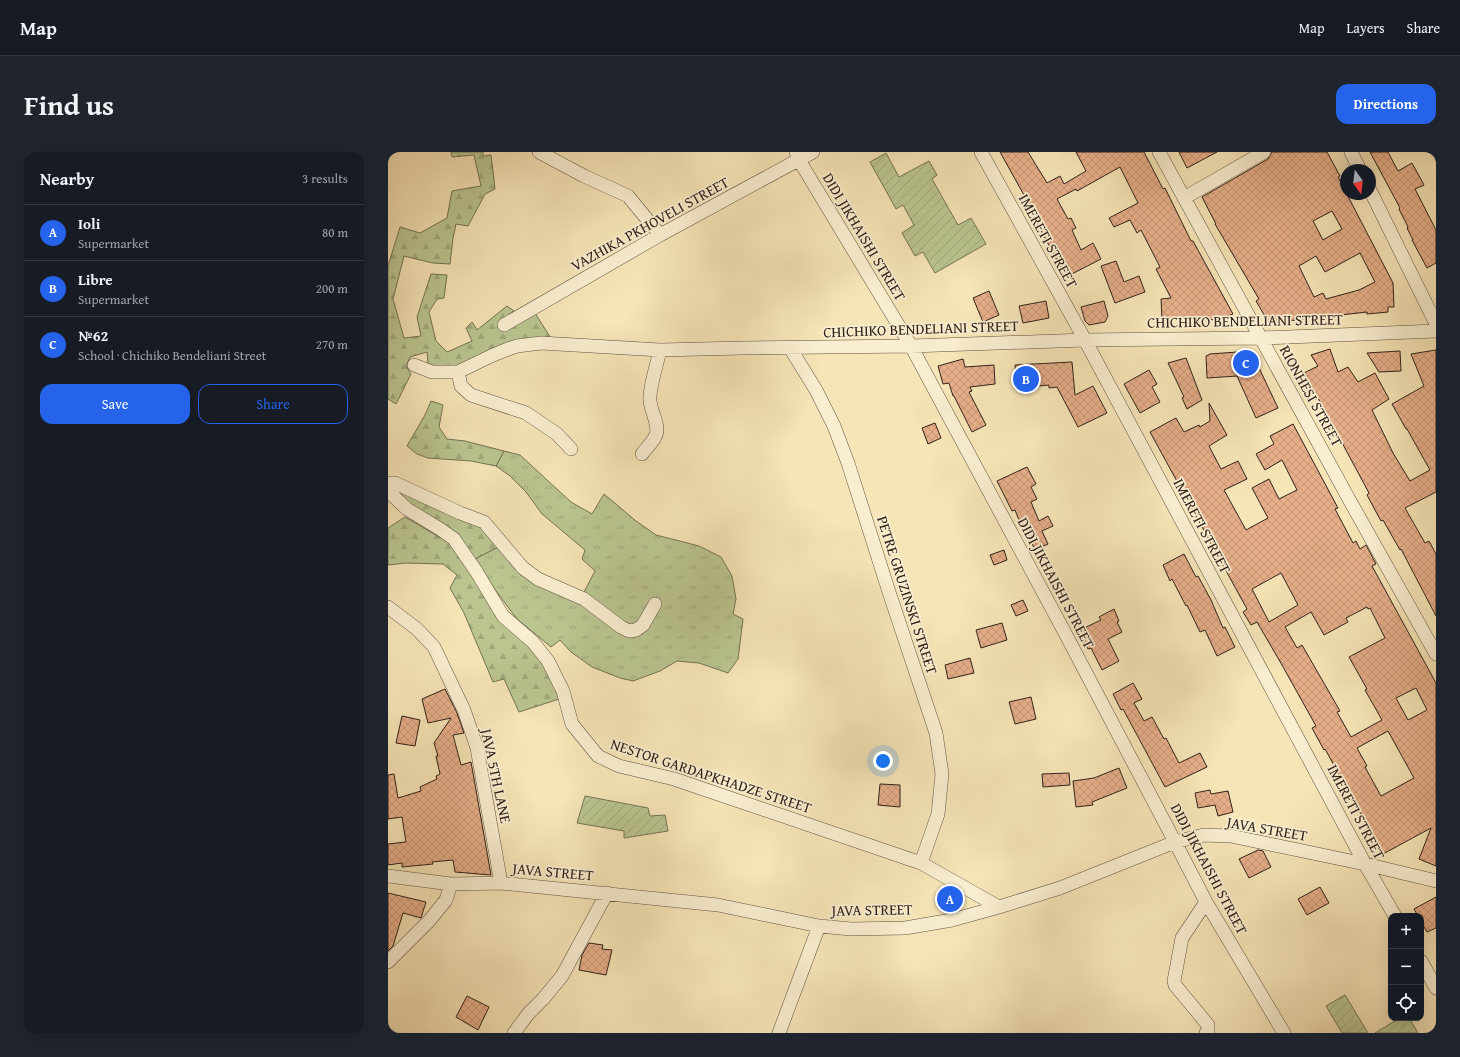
<!DOCTYPE html>
<html lang="en">
<head>
<meta charset="utf-8">
<style>
  :root { --surface:#171b24; --page:#20242c; --text:#f1f3f6; --muted:#9ea1a6; --line:#363941; --accent:#2563eb }
  body { margin:0; font-family:"Gentium Book Plus",serif; background:var(--page); color:var(--text) }
  .controls { position:absolute; right:12px; bottom:12px; display:grid; overflow:hidden; border-radius:8px; box-shadow:0 4px 16px #0002 }
  .controls button { width:36px; height:36px; display:grid; place-items:center; padding:0; border:0; border-bottom:1px solid var(--line); background:var(--surface); color:var(--text); font:20px sans-serif }
  .compass { position:absolute; left:952px; top:12px; width:36px; height:36px; border-radius:50%; background:var(--surface); box-shadow:0 4px 16px #0002; rotate:166deg }
  .you { position:absolute; left:495px; top:609px; width:14px; height:14px; margin:-10px; border:3px solid #fff; border-radius:50%; background:#1a73e8; box-shadow:0 0 0 6px #1a73e833 }
  .badge { display:grid; place-items:center; width:26px; height:26px; border-radius:50%; background:var(--accent); color:#fff; font-size:13px; font-weight:700 }
  .pin { position:absolute; translate:-50% -50%; border:2px solid #fff; box-shadow:0 1px 4px #0006 }
  .list { margin:0; padding:0; list-style:none }
  h2 { display:flex; justify-content:space-between; align-items:center; height:52px; margin:0; padding:0 16px; font-size:17px }
  h2 small { font-size:13px; font-weight:400; color:var(--muted) }
  .list li { display:grid; grid-template-columns:26px 1fr auto; gap:12px; align-items:center; box-sizing:border-box; height:56px; padding:0 16px; border-top:1px solid var(--line) }
  .list b { display:block; font-size:15px; white-space:nowrap }
  .list p { margin:0; font-size:13px; white-space:nowrap; color:var(--muted) }
  .list em { font-size:13px; font-style:normal; color:var(--muted) }
  .actions { display:flex; gap:8px; padding:12px 16px }
  .actions a { flex:1; padding:9px 0; border:1px solid var(--accent); border-radius:12px; text-align:center; font-size:14px; color:var(--accent) }
  .actions .main { background:var(--accent); color:#fff }
  .icon { flex:none; width:22px; height:22px; fill:none; stroke:currentColor; stroke-width:2; stroke-linecap:round; stroke-linejoin:round }
  .map { position:relative; flex:none; width:1048px; height:881px; overflow:hidden; border-radius:12px }
  header { display:flex; align-items:center; gap:24px; box-sizing:border-box; height:56px; padding:0 20px; background:var(--surface); border-bottom:1px solid var(--line) }
  header strong { font-size:19px }
  nav { display:flex; gap:22px; margin-inline-start:auto; font-size:14px }
  .intro { display:flex; align-items:center; justify-content:space-between; box-sizing:border-box; height:96px; padding:0 24px }
  h1 { margin:0; font-size:28px }
  .button { padding:10px 18px; border-radius:12px; background:var(--accent); color:#fff; font-size:14px; font-weight:700 }
  main { display:flex; gap:24px; padding:0 24px }
  aside { flex:1; background:var(--surface); border-radius:12px; box-shadow:0 4px 16px #0002 }
  .map>svg:first-child { display:block }
</style>
</head>
<body>
<header>
<strong>Map</strong>
<nav><a>Map</a><a>Layers</a><a>Share</a></nav>
</header>
<div class="intro"><h1>Find us</h1><a class="button">Directions</a></div>
<main>
<aside>
<h2>Nearby<small>3 results</small></h2>
<ul class="list">
<li><span class="badge">A</span><div><b>Ioli</b><p>Supermarket</p></div><em>80 m</em></li>
<li><span class="badge">B</span><div><b>Libre</b><p>Supermarket</p></div><em>200 m</em></li>
<li><span class="badge">C</span><div><b>№62</b><p>School · Chichiko Bendeliani Street</p></div><em>270 m</em></li>
</ul>
<div class="actions"><a class="main">Save</a><a>Share</a></div>
</aside>
<div class="map">
<svg width="1048" height="881" viewBox="0 0 1048 881">
  <defs>
    <pattern id="grass-tufts" width="24" height="20" patternUnits="userSpaceOnUse"><rect width="24" height="20" fill="#bac590"/><path d="M3 7l-1-3M5 7V3M7 7l1-3M15 17l-1-3M17 17v-4M19 17l1-3" fill="none" stroke="#a0a97c"/></pattern>
    <pattern id="forest-firs" width="22" height="20" patternUnits="userSpaceOnUse"><rect width="22" height="20" fill="#bac590"/><path d="M5 1l3.5 6h-7zM16 11l3.5 6h-7z" fill="#a0a97c"/></pattern>
    <pattern id="garden-furrows" width="10" height="10" patternUnits="userSpaceOnUse"><rect width="10" height="10" fill="#bac590"/><path d="M-1 1l2-2M0 10L10 0M9 11l2-2" fill="none" stroke="#a0a97c"/></pattern>
    <pattern id="building-cross-hatch" width="8" height="8" patternUnits="userSpaceOnUse"><rect width="8" height="8" fill="#e6af89"/><path d="M0 0l8 8M0 8l8-8" fill="none" stroke="#c69676"/></pattern>
  </defs>
  <rect width="100%" height="100%" fill="#f6e5b7"/>
  <filter id="stains"><feTurbulence type="fractalNoise" baseFrequency=".005" numOctaves="4"/><feColorMatrix values="0 0 0 0 .2 0 0 0 0 .09 0 0 0 0 .02 0 0 0 .5 -.17"/></filter>
  <radialGradient id="worn" r=".72"><stop offset=".6" stop-color="#630" stop-opacity="0"/><stop offset="1" stop-color="#630" stop-opacity=".3"/></radialGradient>
  <path fill="url(#grass-tufts)" stroke="#747255" d="M116 299 132 303 183 350 204 362 216 342 248 369 268 383 311 394 333 405 344 424 348 447 345 462 355 467 350 507 340 521 311 511 289 509 272 519 245 529 232 526 204 515 183 500 172 488 163 495 129 467 108 439 87 407 110 395 130 420 158 435 195 442 207 419 194 407 197 398 154 362 138 340 122 324 108 314Z"/>
  <path fill="url(#forest-firs)" stroke="#747255" d="M63 0H95V4L103 3 107 37 97 42 80 74 68 72 65 86 62 112 45 111 16 104 5 147 16 186 33 184 29 165 43 122 59 123 56 146 49 147 41 160 48 189 59 200 84 189 78 176 84 170 89 178 119 154 126 159 113 169 147 161 164 188 69 214 55 216 40 212 39 200 22 205 18 214 23 222 8 252 0 247V114L12 75 32 81 59 66 64 39 93 34 86 3 64 5Z
    M43 249 55 253 51 275 59 287 77 289 116 299 108 314 83 309 40 306 29 302 19 294 37 263Z
    M11 340 16 341 93 375 110 395 87 407 11 344Z
    M17 365 65 393 161 521 171 547 131 560 116 527 105 530 76 461 62 436 69 423 55 412 18 411 0 413V376Z"/>
  <path fill="url(#garden-furrows)" stroke="#747255" d="M498 1 511 25 541 9 549 23 544 27 570 73 583 66 598 92 547 121 535 100 527 104 514 81 526 73 515 53 508 57 482 10Z
    M197 644 260 656 262 664 277 663 280 679 236 686V679L189 671Z
    M957 843 980 881H954L938 854Z
    M1012 866H1021L1030 881H987Z"/>
  <path fill="url(#building-cross-hatch)" stroke="#2f201a" fill-rule="evenodd" d="M612 0H640L659 31 672 24 676 32 698 19 688 0H756L775 37 777 36 803 89H805L845 162 829 168 795 165V167L774 168 773 147 783 146 768 117 772 115 753 78 749 81 742 68 726 75 721 66 750 51 732 15 689 39 688 37 669 47 680 67 683 66 688 76 684 78 693 98 705 91 713 107 678 125 649 71 651 70Z
    M791 0H829L799 16Z
    M884 0H939L952 24 950 25 1005 131 1006 155H1000V160L979 162V160L881 171 868 149 871 147 827 72H828L814 45 880 7ZM944 59 954 77 935 88 925 69ZM972 101 987 130 971 138 938 147 935 141 926 145 911 114 928 104 937 120Z
    M982 0H1000L1010 19 1024 11 1036 33 1027 37 1048 78V111L1039 116 1024 88H1025L1019 76 1020 75 1011 57 1012 56Z
    M728 109 736 130 751 124 757 140 727 151 713 114Z
    M601 139 611 163 595 170 585 146Z
    M658 149 661 166 635 171 631 154Z
    M716 149 720 164 717 170 701 173 697 169 693 155Z
    M942 197 950 220 960 215 970 230 987 221 1001 247 984 258 1005 301 1022 329 1042 318 1019 277H1018L1004 252 1036 234 1023 202 1048 198V340L1017 356 1037 391 1041 389 1048 402V464L1013 397 1012 398 995 368 993 369 979 343 981 341 930 246 928 248 914 222 930 214 923 203Z
    M863 199 890 256 868 266 849 224 819 226 818 204 822 202Z
    M1012 199 1013 219 991 220 979 201Z
    M798 206 814 248 799 257 794 246 796 245 780 211Z
    M575 207 577 215 606 213 607 232 582 235 584 239 581 240 598 273 584 280 566 244H565L561 231 555 232 550 214Z
    M684 210 687 243 705 234 719 261 690 275 669 235 661 236V233L629 236 627 213Z
    M761 218 769 232 764 235 772 250 752 261 736 232Z
    M821 251 839 283 821 294 833 317 850 309 859 327 836 338 858 378 880 366 864 336 881 327 891 347 909 338 894 308 877 318 868 302 886 292 882 284 905 272 950 356 947 357 965 391 968 389 972 397 978 393 988 412 984 414 1048 531V714L1031 707 1043 676 995 702 937 597 936 598 924 576 928 574 894 513 869 470 863 473 855 460 859 457 762 280 788 266 796 280 811 273 812 275 822 269ZM893 421 910 453 881 470 864 437ZM979 455 980 457 982 456 997 486 961 505 979 537 977 538 994 568 963 585 949 560 952 559 914 493 909 496 897 475 923 460 936 483 960 470 958 466ZM1028 536 1039 558 1020 568 1008 546ZM1000 579 1026 626 993 644 977 615 979 614 969 596Z
    M547 271 553 286 540 292 534 276Z
    M639 315 648 332 643 335 649 347 643 350 651 369 660 364 665 374 654 379 660 392 647 398 635 372 633 373 627 358 624 359 609 329Z
    M616 398 619 408 606 413 602 403Z
    M796 402 808 425 810 424 823 448 835 476 837 475 847 495 829 504 817 478 812 480 799 453 798 454 784 427 782 429 775 413Z
    M635 448 640 459 628 464 623 453Z
    M726 457 731 469 729 470 734 480 720 487 731 509 714 518 703 496 700 497 690 479 713 468 711 465Z
    M614 471 619 488 593 496 588 478Z
    M582 506 586 521 560 527 557 513Z
    M745 531 754 547 746 551 756 569 764 565 776 587 778 586 791 611 812 601 819 615 777 635 735 557 733 558 725 542Z
    M57 537 69 561 76 581 65 583 73 613 83 610 103 723 67 720 65 708 44 710 45 712 14 715V711L0 713V692L18 690 14 665 0 667V623L6 622 10 646 33 639 32 635 49 627 48 624 52 622 48 604H50L46 591 63 566 40 571 34 547Z
    M643 545 648 567 627 572 621 550Z
    M14 564 32 568 27 594 8 591Z
    M731 616 739 636 704 650 705 653 688 655 685 629 706 626Z
    M681 621 682 633 655 635 654 622Z
    M492 632 512 633V655L490 653Z
    M822 638 823 642 840 639 845 660 830 664 827 653 810 656 807 641Z
    M870 698 875 699 883 715 861 726 851 707Z
    M932 735 941 751 919 763 910 747Z
    M0 741 38 750 33 766 15 761 5 794 0 799Z
    M1048 745V776L1039 780 1033 770V764H1030L1026 757Z
    M201 791 215 793 214 797 224 798 218 823 191 818 194 803Z
    M79 844 101 855 90 878 68 865Z"/>
  <g fill="none" stroke-linecap="round" stroke-linejoin="round">
    <g stroke="#615141" stroke-width="14">
      <path id="minor" d="M151 0 196 24 240 44 272 83
        M408 0 411 8 523 194 677 481 787 690 818 750 896 881
        M593 0 697 188 977 712 1007 764
        M771 0 962 349 1048 502
        M963 0 972 18
        M982 38 1048 172
        M796 46 876 0
        M116 173 272 83 425 0
        M402 196 428 238 446 274 460 311 501 440 548 581 554 622 550 662 533 711
        M26 213 44 220H70L103 204 120 197 129 194 153 191 272 198 355 196 523 194 697 188 873 186 1048 179
        M70 220 73 234 83 243 138 261 169 282 183 297
        M254 302C258 296 264 291 267 285 274 274 260 257 262 244 263 229 269 213 272 198
        M0 331H7L72 361 96 370 135 416 150 427 196 447 233 475 241 479 248 478 255 473 267 452
        M0 339 19 357 52 377 66 387 88 419 115 464 145 490 160 509 175 539 184 572 210 604 231 614 286 627 533 711 611 755
        M0 455 29 477 46 495 76 558 89 596 113 731
        M0 724 63 732 113 731 330 753 431 774 463 777 517 776 564 768 611 755 672 736 787 690 816 683 843 684 977 712 1048 729
        M818 750 794 786 786 829 787 833 820 873V878L818 881
        M1033 809 1048 836
        M0 810 41 769 58 748 63 732
        M126 881 140 862 155 847 174 824 219 741
        M391 881 431 774"/>
    </g>
    <use href="#minor" stroke="#f9eed0" stroke-width="13"/>
  </g>
  <g text-anchor="middle" stroke-width="3.5" stroke-linejoin="round" paint-order="stroke">
    <g font-size="15" fill="#2f201a" stroke="#f9eed0">
      <text transform="translate(262 72) rotate(-29)" y="5">VAZHIKA PKHOVELI STREET</text>
      <text transform="translate(476 85) rotate(59)" y="5">DIDI JIKHAISHI STREET</text>
      <text transform="translate(660 89) rotate(61)" y="5">IMERETI STREET</text>
      <text transform="translate(857 169) rotate(-1)" y="5">CHICHIKO BENDELIANI STREET</text>
      <text transform="translate(533 177) rotate(-2)" y="5">CHICHIKO BENDELIANI STREET</text>
      <text transform="translate(923 244) rotate(61)" y="5">RIONHESI STREET</text>
      <text transform="translate(814 374) rotate(62)" y="5">IMERETI STREET</text>
      <text transform="translate(668 431) rotate(62)" y="5">DIDI JIKHAISHI STREET</text>
      <text transform="translate(519 443) rotate(72)" y="5">PETRE GRUZINSKI STREET</text>
      <text transform="translate(108 624) rotate(78)" y="5">JAVA 5TH LANE</text>
      <text transform="translate(323 624) rotate(18)" y="5">NESTOR GARDAPKHADZE STREET</text>
      <text transform="translate(968 660) rotate(62)" y="5">IMERETI STREET</text>
      <text transform="translate(879 677) rotate(10)" y="5">JAVA STREET</text>
      <text transform="translate(821 717) rotate(62)" y="5">DIDI JIKHAISHI STREET</text>
      <text transform="translate(165 720) rotate(5)" y="5">JAVA STREET</text>
      <text transform="translate(484 758) rotate(-1)" y="5">JAVA STREET</text>
    </g>
  </g>
  <rect width="100%" height="100%" filter="url(#stains)"/>
  <rect width="100%" height="100%" fill="url(#worn)"/>
</svg>
<div class="controls">
<button>+</button>
<button>−</button>
<button><svg class="icon" aria-label="locate" viewBox="0 0 24 24"><circle cx="12" cy="12" r="6"/><path d="M12 2v4M12 18v4M2 12h4M18 12h4"/></svg></button>
</div>
<svg class="compass" viewBox="-18 -18 36 36"><path d="M0-13l5 13h-10z" fill="#e53935"/><path d="M0 13l5-13h-10z" fill="#9ea1a6"/></svg>
<div class="you"></div>
<div class="pin badge" style="left:562px;top:747px">A</div>
<div class="pin badge" style="left:638px;top:227px">B</div>
<div class="pin badge" style="left:858px;top:211px">C</div>
</div>
</main>
</body>
</html>
